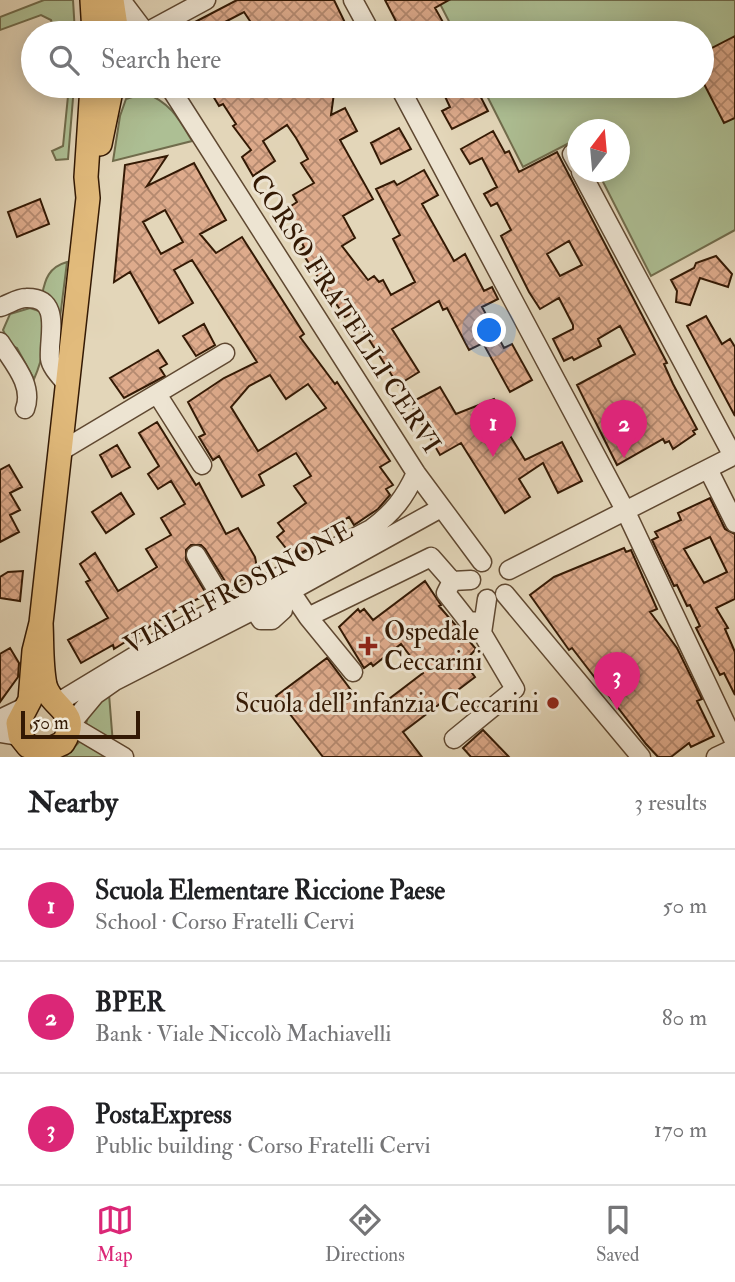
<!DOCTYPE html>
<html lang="en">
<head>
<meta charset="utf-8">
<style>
  :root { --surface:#fff; --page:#f6f6f6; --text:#202124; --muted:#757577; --line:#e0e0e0; --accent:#db2777 }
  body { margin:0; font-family:"IM FELL Double Pica",serif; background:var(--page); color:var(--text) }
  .compass { position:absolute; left:567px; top:119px; width:63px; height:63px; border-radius:50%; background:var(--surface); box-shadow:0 4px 18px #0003; rotate:16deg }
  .scale { position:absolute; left:21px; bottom:18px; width:119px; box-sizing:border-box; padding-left:7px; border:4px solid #331904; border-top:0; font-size:19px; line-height:24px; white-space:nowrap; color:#331904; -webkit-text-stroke:5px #ede4d2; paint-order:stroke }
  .you { position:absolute; left:490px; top:331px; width:24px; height:24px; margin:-18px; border:5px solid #fff; border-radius:50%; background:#1a73e8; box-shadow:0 0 0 10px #1a73e833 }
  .badge { display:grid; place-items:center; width:46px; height:46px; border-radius:50%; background:var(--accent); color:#fff; font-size:23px; font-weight:700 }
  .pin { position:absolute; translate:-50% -58px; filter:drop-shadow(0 2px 4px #0008) }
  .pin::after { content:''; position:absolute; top:37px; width:24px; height:21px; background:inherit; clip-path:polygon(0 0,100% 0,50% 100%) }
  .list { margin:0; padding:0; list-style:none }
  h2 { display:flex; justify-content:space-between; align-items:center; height:91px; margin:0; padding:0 28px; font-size:30px }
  h2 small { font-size:23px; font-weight:400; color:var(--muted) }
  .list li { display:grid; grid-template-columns:46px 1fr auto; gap:21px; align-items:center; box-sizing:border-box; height:112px; padding:0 28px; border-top:2px solid var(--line) }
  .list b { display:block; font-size:26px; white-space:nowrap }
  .list p { margin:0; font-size:23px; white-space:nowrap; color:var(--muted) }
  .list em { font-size:23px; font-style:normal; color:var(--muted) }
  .icon { flex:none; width:38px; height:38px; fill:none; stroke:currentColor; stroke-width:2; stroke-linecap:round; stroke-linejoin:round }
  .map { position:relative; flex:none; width:735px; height:757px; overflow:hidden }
  .search { position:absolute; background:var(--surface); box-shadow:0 4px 18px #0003; left:21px; right:21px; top:21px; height:77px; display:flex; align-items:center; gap:18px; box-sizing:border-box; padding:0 24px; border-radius:38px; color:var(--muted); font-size:26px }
  .sheet { height:427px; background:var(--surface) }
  nav { display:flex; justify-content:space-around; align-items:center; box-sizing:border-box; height:98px; border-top:2px solid var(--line); background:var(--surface); font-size:19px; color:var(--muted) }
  nav a { display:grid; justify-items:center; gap:4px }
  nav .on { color:var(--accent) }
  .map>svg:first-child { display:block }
</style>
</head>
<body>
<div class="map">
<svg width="735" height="757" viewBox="0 0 735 757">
  <defs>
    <pattern id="building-cross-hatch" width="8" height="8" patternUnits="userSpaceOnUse" patternTransform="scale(1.75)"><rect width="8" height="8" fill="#deab8c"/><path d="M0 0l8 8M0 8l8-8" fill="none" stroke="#b58a70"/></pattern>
  </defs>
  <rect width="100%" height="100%" fill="#e3d6b9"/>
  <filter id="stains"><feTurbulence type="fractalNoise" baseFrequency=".00286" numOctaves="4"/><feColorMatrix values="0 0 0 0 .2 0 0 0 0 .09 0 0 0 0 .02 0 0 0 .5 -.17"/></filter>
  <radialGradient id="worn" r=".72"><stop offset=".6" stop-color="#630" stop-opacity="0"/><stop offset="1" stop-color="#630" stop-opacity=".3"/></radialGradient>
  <path fill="#adbf94" stroke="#706c4c" stroke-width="2" d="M44 0H73L75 33H55L51 20 41 15 0 30V17Z
    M438 0H735V230L651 276 598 172H620V130H578L577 139 523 167 482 86H702V33H455Z
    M69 86H74L68 159 56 160 52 151 63 146Z
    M145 93C170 102 179 119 192 141L113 161 120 116 126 99Z
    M67 262 60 318 55 305 42 295C45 279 49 267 67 262Z
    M30 308 42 312C48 333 43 359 34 379L17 348 10 345 3 330 10 314Z
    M109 694 114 757H65L82 739 90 709Z"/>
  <path fill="url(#building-cross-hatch)" stroke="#331904" stroke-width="2" fill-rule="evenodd" d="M237 0H334L350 33H258L244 12 223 23 228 33H174Z
    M385 0H449L435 8 449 33H406L403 28 400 29Z
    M735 36V118L724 123 702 80V53Z
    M207 86H335L331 115 345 108 357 131 340 140 373 199 343 216 355 238 342 246 368 280 374 276 379 282 383 280 391 295 415 282 393 239 400 235 376 189 394 181 397 185 424 170 438 195 422 204 454 261 465 254 484 291 492 287 498 299 482 307 504 348 512 344 532 380 510 392 483 343 469 350 447 308 443 310 439 301 392 329 419 372 398 385 352 313 345 317 300 250 304 247 285 210 297 202 293 195 314 183 301 163 308 159 296 138 287 125 263 141 275 161 253 176 242 157 251 150 233 126 236 124 223 104 219 106Z
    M440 86H475L488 111 452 129 442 111 450 107Z
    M399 128 411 149 381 164 371 143Z
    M493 131 505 153 509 151 519 172 557 152 667 363 664 364 673 384 697 429 693 431 695 434 673 449 669 441 665 443 663 439 617 465 577 385 635 354 620 326 598 339 601 346 574 360 572 357 564 361 553 339 573 329V325L559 298 540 309 529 292 501 236 511 230 497 203 491 206 484 194 497 187 482 158 470 164 461 149ZM569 241 582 265 560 276 547 254Z
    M167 156 147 186 194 163 226 220 200 234 216 253 242 237 304 334 300 337 335 384 337 382 390 461 380 467 393 485 386 489 390 495 378 509 354 525 349 517 317 537 319 539 309 549 293 557 277 537 284 531 278 523 306 503 294 486 311 476 296 453 259 475 264 485 242 497 219 456 213 460 199 437 205 434 188 402 224 378 257 362 192 260 174 270 193 303 159 323 130 272 114 282 125 165ZM165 210 183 242 161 254 143 222ZM270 375 286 399 308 384 326 408 258 451 231 407 249 386Z
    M40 199 49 224 17 237 8 212Z
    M716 256 732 274 728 287 700 278 690 305 676 302 677 291 671 280 694 268 696 263Z
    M706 316 722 344 730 339 735 347V416L687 326Z
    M204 324 215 345 196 356 183 336Z
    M158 350 167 364 160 368 165 376 124 398 110 378Z
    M440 387 456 414 494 399 505 419 501 421 525 460 562 442 582 481 558 493 543 463 519 479 530 497 505 513 461 443 440 455 410 403Z
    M157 422 196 485 199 483 226 534 238 528 255 557 258 573 228 586 205 549 201 545H191L186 550V560L207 595 186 604 114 649 113 645 81 663 68 640 108 618 86 582 90 580 80 564 95 553 118 591 157 567 146 549 171 535 161 518 185 504 171 481 158 489 148 474 159 466 139 433Z
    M117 445 130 467 112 477 100 455Z
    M9 465 22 487 10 493 20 510 10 515 19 532 0 542V470Z
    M121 493 134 514 106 533 92 512Z
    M710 498 725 529 735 534V599L716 608 728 628 725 629 735 652V695L724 673 720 675 696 628 700 626 690 605 687 606 677 585 674 586 652 540 658 537 655 532 681 520 678 513ZM710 537 727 572 704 583 684 549Z
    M624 548 626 552 631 550 657 609 650 612 677 648 702 699 697 701 714 736 691 747 689 743 671 757H658L646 744 572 648 569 650 530 595 554 577Z
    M23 571 20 601 0 598V577L8 572Z
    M425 581 441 605 439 606 476 649 464 662 475 677 403 732 422 757H323L276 696 327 658 366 710 374 703 377 708 423 673 401 644 373 666 371 663 364 668 339 627 358 609 360 612 364 609 373 620Z
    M10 648 19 663 18 677 0 702V654Z
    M483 730 509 757H471L463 748Z"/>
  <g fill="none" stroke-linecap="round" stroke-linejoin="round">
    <g stroke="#5f4831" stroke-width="21">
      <path id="minor" d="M121 0 146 33
        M353 0 371 33
        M145 33 206 0
        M169 86 416 473 482 562
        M399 86 625 510 735 743
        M572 154 578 165
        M581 172 733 456
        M0 307C8 305 17 298 26 298 63 297 48 337 50 359 51 368 63 379 68 386
        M0 342C13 363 34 385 25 409
        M157 394 202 465
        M61 451 225 353
        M708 469 735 523
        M196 555 231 614
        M509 570 735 455
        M452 581 446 593 468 621 481 622
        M285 583 308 617 431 557 452 581 471 580
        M505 594 641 757
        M248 601 261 620H272L283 610 281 596
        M308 617 353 672
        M57 703 181 628 371 529C393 513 405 497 416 473
        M0 719 27 706
        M0 733 20 736
        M454 739 515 689 482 633 487 599
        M124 757 70 725 95 695 115 681 291 591 441 508
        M716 757 735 748"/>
    </g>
    <g stroke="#331904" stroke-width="26">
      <path id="major" d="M92 0 94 33
        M112 0 117 33
        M100 144 112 86
        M41 623 34 651 30 700 18 723 20 736 28 746 46 751 63 743C83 711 51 709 45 685 41 665 42 643 41 623L88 198 86 177 92 86"/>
    </g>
    <use href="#minor" stroke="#ede4d2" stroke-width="18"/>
    <use href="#major" stroke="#e2bb7c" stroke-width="23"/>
  </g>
  <g fill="#8f2418" stroke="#ede4d2" stroke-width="2.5">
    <path d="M364.5 635.5h7v7h7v7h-7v7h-7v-7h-7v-7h7z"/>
    <circle cx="553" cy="703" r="7"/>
  </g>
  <g text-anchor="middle" stroke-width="6" stroke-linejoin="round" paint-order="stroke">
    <g font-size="26" fill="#331904" stroke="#ede4d2">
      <text transform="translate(346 313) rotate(57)" y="9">CORSO FRATELLI CERVI</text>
      <text transform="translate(238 587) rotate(-28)" y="9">VIALE FROSINONE</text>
    </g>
    <g font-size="26" fill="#331904" stroke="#ede4d2" text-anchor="start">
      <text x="384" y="640">Ospedale<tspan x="384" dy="30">Ceccarini</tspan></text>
      <text x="539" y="712" text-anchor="end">Scuola dell'infanzia Ceccarini</text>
    </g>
  </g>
  <rect width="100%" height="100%" filter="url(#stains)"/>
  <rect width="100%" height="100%" fill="url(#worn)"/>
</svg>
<svg class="compass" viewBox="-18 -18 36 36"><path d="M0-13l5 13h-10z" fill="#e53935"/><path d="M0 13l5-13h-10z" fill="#757577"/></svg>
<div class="scale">50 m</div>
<div class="you"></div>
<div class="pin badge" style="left:493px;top:457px">1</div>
<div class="pin badge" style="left:624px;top:458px">2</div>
<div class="pin badge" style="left:617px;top:710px">3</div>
<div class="search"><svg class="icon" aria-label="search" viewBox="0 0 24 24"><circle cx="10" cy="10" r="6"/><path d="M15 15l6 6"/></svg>Search here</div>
</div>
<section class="sheet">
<h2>Nearby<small>3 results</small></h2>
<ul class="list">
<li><span class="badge">1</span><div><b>Scuola Elementare Riccione Paese</b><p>School · Corso Fratelli Cervi</p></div><em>50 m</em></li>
<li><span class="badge">2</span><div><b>BPER</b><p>Bank · Viale Niccolò Machiavelli</p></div><em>80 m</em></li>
<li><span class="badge">3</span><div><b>PostaExpress</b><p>Public building · Corso Fratelli Cervi</p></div><em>170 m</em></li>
</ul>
</section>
<nav>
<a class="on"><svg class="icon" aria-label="map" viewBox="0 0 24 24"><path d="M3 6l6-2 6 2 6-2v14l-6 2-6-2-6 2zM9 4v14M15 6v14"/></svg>Map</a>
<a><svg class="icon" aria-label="directions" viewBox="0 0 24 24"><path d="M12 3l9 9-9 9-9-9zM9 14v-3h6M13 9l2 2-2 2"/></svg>Directions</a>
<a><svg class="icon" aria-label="saved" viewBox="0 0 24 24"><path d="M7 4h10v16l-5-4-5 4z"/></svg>Saved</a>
</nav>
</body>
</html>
